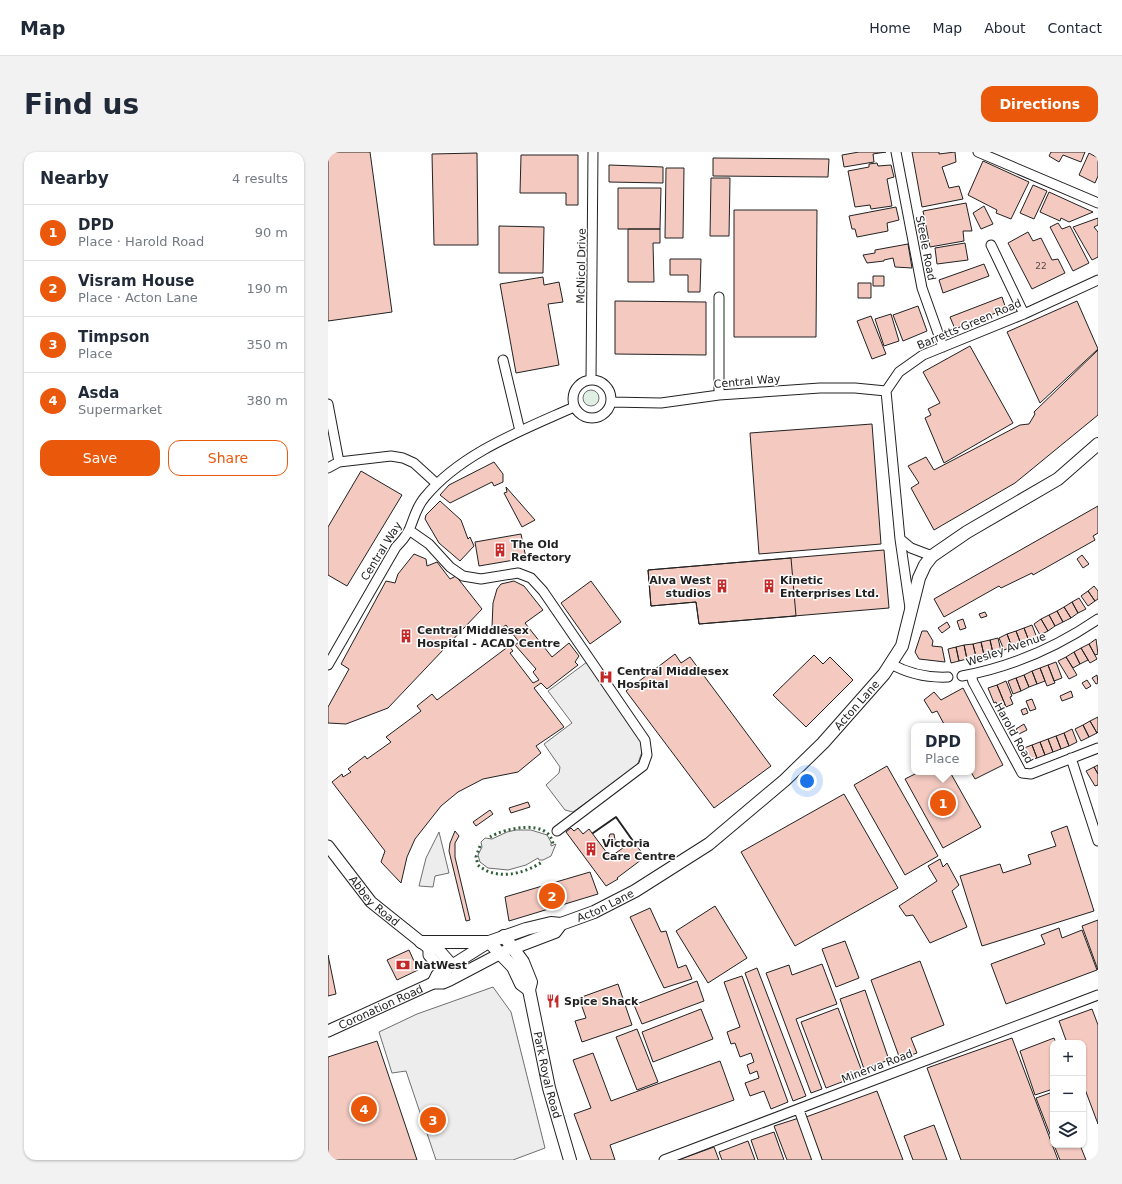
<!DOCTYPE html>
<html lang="en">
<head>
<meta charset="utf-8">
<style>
  :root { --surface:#fff; --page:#f2f2f3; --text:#1f2937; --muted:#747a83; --line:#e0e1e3; --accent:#ea580c }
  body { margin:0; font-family:"DejaVu Sans",sans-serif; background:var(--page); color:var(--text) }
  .controls { position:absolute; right:12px; bottom:12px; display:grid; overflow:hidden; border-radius:8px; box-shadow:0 1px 3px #0004 }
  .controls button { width:36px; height:36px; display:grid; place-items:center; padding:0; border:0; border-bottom:1px solid var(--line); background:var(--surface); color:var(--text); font:20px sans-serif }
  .you { position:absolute; left:479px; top:629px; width:14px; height:14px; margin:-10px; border:3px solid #fff; border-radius:50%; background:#1a73e8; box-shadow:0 0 0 6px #1a73e833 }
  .badge { display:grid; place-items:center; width:26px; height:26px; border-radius:50%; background:var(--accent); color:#fff; font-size:13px; font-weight:700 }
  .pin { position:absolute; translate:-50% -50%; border:2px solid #fff; box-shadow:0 1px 4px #0006 }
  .popup { position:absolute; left:583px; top:571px; width:64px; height:52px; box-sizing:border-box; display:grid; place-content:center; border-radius:8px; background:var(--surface); filter:drop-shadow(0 1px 3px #0005); font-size:13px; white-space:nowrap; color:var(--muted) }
  .popup b { font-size:15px; color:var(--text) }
  .popup::after { content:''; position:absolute; left:50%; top:100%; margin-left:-8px; border:8px solid transparent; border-top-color:var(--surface) }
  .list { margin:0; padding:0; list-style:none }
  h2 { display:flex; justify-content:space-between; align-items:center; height:52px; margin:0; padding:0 16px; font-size:17px }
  h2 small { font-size:13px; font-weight:400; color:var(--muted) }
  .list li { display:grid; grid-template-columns:26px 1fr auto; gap:12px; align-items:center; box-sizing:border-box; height:56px; padding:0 16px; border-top:1px solid var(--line) }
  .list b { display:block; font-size:15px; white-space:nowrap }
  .list p { margin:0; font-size:13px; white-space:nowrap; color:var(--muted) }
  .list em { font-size:13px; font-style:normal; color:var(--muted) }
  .actions { display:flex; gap:8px; padding:12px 16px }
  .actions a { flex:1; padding:9px 0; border:1px solid var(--accent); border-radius:12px; text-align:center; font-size:14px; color:var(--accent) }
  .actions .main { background:var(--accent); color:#fff }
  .icon { flex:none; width:22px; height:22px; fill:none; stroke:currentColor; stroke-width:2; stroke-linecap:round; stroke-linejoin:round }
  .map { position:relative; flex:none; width:770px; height:1008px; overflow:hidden; border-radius:12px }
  header { display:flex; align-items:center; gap:24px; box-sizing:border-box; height:56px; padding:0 20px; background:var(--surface); border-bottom:1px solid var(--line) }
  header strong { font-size:19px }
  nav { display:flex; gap:22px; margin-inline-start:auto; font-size:14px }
  .intro { display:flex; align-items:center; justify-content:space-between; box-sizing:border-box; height:96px; padding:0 24px }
  h1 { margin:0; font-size:28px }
  .button { padding:10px 18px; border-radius:12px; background:var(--accent); color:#fff; font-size:14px; font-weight:700 }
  main { display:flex; gap:24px; padding:0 24px }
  aside { flex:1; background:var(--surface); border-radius:12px; box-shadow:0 1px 3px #0004 }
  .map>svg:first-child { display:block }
</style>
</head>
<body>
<header>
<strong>Map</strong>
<nav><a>Home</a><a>Map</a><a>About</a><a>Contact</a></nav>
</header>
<div class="intro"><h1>Find us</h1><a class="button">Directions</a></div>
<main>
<aside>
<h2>Nearby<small>4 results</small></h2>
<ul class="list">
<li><span class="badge">1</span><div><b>DPD</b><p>Place · Harold Road</p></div><em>90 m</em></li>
<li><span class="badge">2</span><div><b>Visram House</b><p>Place · Acton Lane</p></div><em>190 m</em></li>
<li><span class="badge">3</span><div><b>Timpson</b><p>Place</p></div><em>350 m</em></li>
<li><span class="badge">4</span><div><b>Asda</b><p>Supermarket</p></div><em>380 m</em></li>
</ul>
<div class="actions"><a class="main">Save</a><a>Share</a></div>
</aside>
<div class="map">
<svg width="770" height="1008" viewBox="0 0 770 1008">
  <rect width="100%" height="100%" fill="#fff"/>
  <path fill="#e0efe3" stroke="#6f6f6f" d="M255 246a8 8 0 1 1 16 0a8 8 0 1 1-16 0Z"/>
  <path fill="#ededed" stroke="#6f6f6f" d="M259 510 310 580 315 597 309 614 245 660 237 658 218 633 231 621 232 615 216 592 244 571 220 539Z
    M188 678H203L219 683 223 690V694L228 692 223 704 215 708H211L210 706 198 713 180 718 160 716 152 710 150 703 154 695 153 690 157 686 164 687 179 680Z
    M111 680 121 721 107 724 105 735 91 734 98 706Z
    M165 835 183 860 217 996 185 1008H108L78 919 64 921 51 880 89 862Z"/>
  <path fill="#f3c9c0" stroke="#222" d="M0 0H42L64 160 0 169Z
    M531 0H558L545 2 546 10 516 15 514 3Z
    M584 0H611V2L627 0 628 10 614 15 621 36 631 34 635 47 594 55Z
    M723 0H757L753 10 735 3 731 10 721 4Z
    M149 1 150 93H106L104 2Z
    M761 1 770 6V24L767 31 751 23Z
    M193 3H250V53H238V41H192Z
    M385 6 501 7 500 25 385 24Z
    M655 9 701 30 683 67 668 61 669 58 640 43Z
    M549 11 550 14 563 13 566 25 559 27 564 54 543 57 542 53 527 55 520 19 541 15V12Z
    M281 13 335 15V31L281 30Z
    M338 16H356L355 86H337Z
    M383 26H402L401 84H382Z
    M705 33 719 39 706 67 692 61Z
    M290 36H333L332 77H290Z
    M721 40 765 60 741 70 733 66 732 69 712 60Z
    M638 51 644 79H635L636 89 602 95 595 59Z
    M656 54 665 72 653 77 645 61Z
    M568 55 571 68 559 71 560 79 529 85 527 77H524L521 64Z
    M406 58H489L488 185H406Z
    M770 66V73L766 75 770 80V105L764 108 745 75Z
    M730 71 734 77 742 74 761 111 745 119 722 75Z
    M171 74 216 75 215 121H171Z
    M300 77H332V91H325L326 130H300Z
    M700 80 705 89 713 86 724 108 730 107 737 121 704 137 680 91Z
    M637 91 640 108 609 112 607 96Z
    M580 92 584 116 567 115 565 106 556 108V109L539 111 535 103 547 101V98Z
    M342 107H373L372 140H360V123H342Z
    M656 112 661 124 615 141 611 128Z
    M545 124H556V134H545Z
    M215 125 216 133 231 130 235 150 220 152 231 213 188 221 172 132Z
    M530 131H543V146H530Z
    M674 145 678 157 627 177 622 165Z
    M287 149 378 150V203L287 202Z
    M749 149 770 197 712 251 679 180Z
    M590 154 599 179 575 189 565 163Z
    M563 162 571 189 556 194 547 167Z
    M543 164 558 202 544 207 529 169Z
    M642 194 685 271 616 311 597 266 603 263 600 257 612 251 595 220Z
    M770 198V263L687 331 606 378 583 336 591 331 580 314 598 305 606 318 692 273 701 272 707 262 706 260Z
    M544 272 553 392 431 402 422 281Z
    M166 310 175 322V330L166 334 164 330 122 351 112 343 121 333Z
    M33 319 74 343 19 434 0 423V375Z
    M178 335 207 368 194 375 176 341 179 340Z
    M112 349 133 368 140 387 142 385 146 394 132 409 111 391 97 367 98 363Z
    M770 354V381L765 384 767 388 705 423 704 421 673 436 671 434 616 465 606 447Z
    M193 382 198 406 151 414 147 390Z
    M556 398 561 456 371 472 368 450 323 454 320 418Z
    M86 402 98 407 99 414 109 410 122 427 128 424 154 457 60 556 18 572 0 571V555L21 517 13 512 58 429 67 431 70 422Z
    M754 403 761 412 755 416 749 407Z
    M463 406 468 464 371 472 368 450 323 454 320 418Z
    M186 429 196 434 215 458 197 471 224 505 241 491 251 504 247 510 250 513 219 537 213 531 206 536 236 575 208 594 213 601 190 620 155 627 130 640 113 654 87 687 79 705 73 731 53 710 57 699 4 630 14 622 15 625 23 620 20 617 37 604 39 607 63 590 58 585 93 559 89 554 104 542 109 548 181 494 185 499 182 501 205 531 211 528 205 520 208 517 187 493 191 490 178 473 168 480 164 475 165 451 169 437 173 432Z
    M263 429 293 470 262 492 233 451Z
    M766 434 770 439V447L767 449 760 439Z
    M760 439 767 449 760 454 753 444Z
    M751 446 758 457 750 461 744 450Z
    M744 450 750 461 743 466 736 455Z
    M736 455 743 466 735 470 729 459Z
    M729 459 735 470 727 474 721 463Z
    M657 460 659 464 653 466 651 462Z
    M721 463 727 474 720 479 713 467Z
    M635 467 638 476 632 478 629 469Z
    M713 467 720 479 712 483 706 472Z
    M619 470 622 475 614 481 610 476Z
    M704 473 709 486 701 489 696 476Z
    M696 476 701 489 693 492 688 479Z
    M594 479H599L605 489 604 494 614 495 617 510 591 507 587 500Z
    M688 479 693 492 684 495 679 482Z
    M679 482 684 495 676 498 671 486Z
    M670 486 673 499 665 501 662 488Z
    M768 487 770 502 767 503 761 492Z
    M662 488 665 501 656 503 653 490Z
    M653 490 656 503 648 505 645 492Z
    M645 492 648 505 639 507 636 493Z
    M761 492 769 507 762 511 753 496Z
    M636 493 639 507 631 509 628 495Z
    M628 495 631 509 623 511 620 497Z
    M753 496 760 508 752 512 746 500Z
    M746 500 752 512 745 516 738 505Z
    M347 502 353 511 362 505 443 614 386 656 298 539Z
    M486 503 495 512 502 505 525 528 478 575 445 543Z
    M738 505 749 523 741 527 730 509Z
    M728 510 734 526 726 529 720 513Z
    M720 513 727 531 719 534 712 516Z
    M712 516 717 529 709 532 704 519Z
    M704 519 709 532 701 535 696 523Z
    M696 523 701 535 693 539 688 526Z
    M769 523 770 531 768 532 764 526Z
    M688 526 693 539 685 542 680 529Z
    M759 528 763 534 758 537 754 531Z
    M678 529 684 544 682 545 685 552 678 555 669 533Z
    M669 533 678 555 671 557 668 550 666 551 660 536Z
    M635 536 675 613 647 627 643 620 644 574H617L609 559 604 561 596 548 606 540 613 548Z
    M743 539 745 545 734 549 732 544Z
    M704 547 708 557 702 559 698 549Z
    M698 556 700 561 695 563 693 558Z
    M770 565V580L769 581 762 569Z
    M762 569 769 581 761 585 755 573Z
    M696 572 699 578 691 582 688 577Z
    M755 573 761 585 753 589 747 577Z
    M744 577 749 590 741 594 736 581Z
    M736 581 741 594 733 597 728 584Z
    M728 584 733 597 725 600 720 587Z
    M720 587 725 600 717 603 712 590Z
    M712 590 717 603 709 606 704 593Z
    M704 593 709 606 701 609 696 596Z
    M770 613V622L766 615Z
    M559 614 610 704 577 723 526 633Z
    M766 615 770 622V633L767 634 758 619Z
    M591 620H622L653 675 615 696 577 627Z
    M516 642 570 736 467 794 413 700Z
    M200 650 202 655 183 661 181 656Z
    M162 658 165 662 148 674 145 670Z
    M739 674 766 759 654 794 632 724 672 712 675 721 703 712 700 703 728 694 723 680Z
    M243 676 246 679 250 676 255 682 261 677 282 705 305 689 317 705 289 726 290 727 278 734 238 680Z
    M127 679 131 684 127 691V705L142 768 138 769 121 699 122 691Z
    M282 682H286L287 688H283L281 685Z
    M612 707 615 715 619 711 631 733 624 739 639 775 602 791 585 763 578 764 571 754 609 729 600 714Z
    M262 720 270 742 181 769 177 745Z
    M387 754 419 806 380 831 348 779Z
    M322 756 333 780 338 779 350 816 358 813 364 827 336 836 302 765Z
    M770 768V818L754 774Z
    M731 776 734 786 754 778 769 818 678 852 663 812 717 792 713 783Z
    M517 789 531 826 508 835 494 797Z
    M81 798 90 818 69 828 59 808Z
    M0 803 8 842 0 844Z
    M592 809 616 873 583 886 589 901 572 907 543 828Z
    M494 812 509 852 468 867 494 937 483 941 438 821 461 813 464 823Z
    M429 816 478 944 465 949 417 821Z
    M414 824 460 950 443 957 436 939 422 944 417 931 431 926 429 919 422 922 419 913 426 910 423 901 412 905 407 891 403 892 399 880 412 875 396 830Z
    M369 829 376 849 314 872 306 853Z
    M290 832 304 873 254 890 247 869 258 866 251 846Z
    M537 838 561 908 536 917 512 847Z
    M510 856 535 922 498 936 473 870Z
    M373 857 385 887 325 910 314 880Z
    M764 857 770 873V972L755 932V891H739L731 869Z
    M309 877 330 930 309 938 288 885Z
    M684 886 730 1008H633L599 916Z
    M726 886 728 891H725V937L707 943 692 899Z
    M49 889 89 1008H0V905Z
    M265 901 283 949 392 909 406 948 282 993 287 1008H263L246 962 263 956 245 908Z
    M549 939 575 1008H494L478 965Z
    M725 940V990L708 946Z
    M106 963 109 972 104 973 101 964Z
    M471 966 486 1008H459L446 974Z
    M606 973 619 1008H585L576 984Z
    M446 980 456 1008H430L423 988Z
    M420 989 427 1008H394L391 1000Z
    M726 993H752L758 1008H732Z
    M386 995 391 1008H350Z"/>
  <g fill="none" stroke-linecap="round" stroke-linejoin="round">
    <g stroke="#222" stroke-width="11">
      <path id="minor" d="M568 0 594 136 615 195
        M650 0 770 51
        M663 93 696 162
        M391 145V243
        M175 208 192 279
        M263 228 265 0
        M245 247a19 19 0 1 1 38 0a19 19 0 1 1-38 0Z
        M283 250 333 251 391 243 492 236H527L558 239
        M0 252 11 310
        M0 316 11 310 63 304 75 306 86 311 109 332
        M81 378 101 392 122 415 135 424 153 427 190 421 203 426 215 439 317 588 319 603 315 614 229 679
        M572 387 583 396 604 404
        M582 456 572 387 558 239 571 220 595 203 696 162 770 128
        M563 512C581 522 599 526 620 525
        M0 513 68 395C73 390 78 384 81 378 86 367 88 355 97 345 133 301 195 278 246 255
        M643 523 645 530 694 621 703 622 770 596
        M634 524C683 515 729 495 770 467
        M743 606 770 689
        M471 958 489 1008
        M336 1008 770 843"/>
    </g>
    <g stroke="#222" stroke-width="13">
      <g id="tertiary">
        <path id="s1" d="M0 694 43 750 93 790 101 796H109L132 822"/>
        <path d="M101 796V803L119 824"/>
        <path d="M105 831 109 823 115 819 161 790"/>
        <path id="s2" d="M0 879 105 831H115L122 828 179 798"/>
      </g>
    </g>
    <g stroke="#222" stroke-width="14">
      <g id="secondary">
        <path id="s3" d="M176 784 195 810 203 830 201 838 221 936 242 1008"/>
        <path id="s4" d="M93 790H161L198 777 223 771 233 772 266 760 307 739 381 692 457 628 495 591 556 522 574 494 591 426 597 413 604 404 639 380 730 327 770 292"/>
        <path d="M161 790 185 815 193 832 201 838"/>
        <path d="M185 796 227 780 233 772"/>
      </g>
    </g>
    <use href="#minor" stroke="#fff" stroke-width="9"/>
    <use href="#tertiary" stroke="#fff" stroke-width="11"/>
    <use href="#secondary" stroke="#fff" stroke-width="12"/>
    <path stroke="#2f5e38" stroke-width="3" stroke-dasharray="2 3" stroke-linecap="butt" d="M162 685C177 676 221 666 225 692
      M152 694 148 705 150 713C168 729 196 722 214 710"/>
    <path stroke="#222" stroke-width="2" d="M265 681 288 665 305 689"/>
  </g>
  <defs>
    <g id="building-bare" transform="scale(1.08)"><path d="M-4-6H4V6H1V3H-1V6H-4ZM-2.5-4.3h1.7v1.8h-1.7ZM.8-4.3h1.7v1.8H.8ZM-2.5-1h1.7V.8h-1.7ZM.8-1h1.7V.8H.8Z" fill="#c62828" stroke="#fff" stroke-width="2.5" paint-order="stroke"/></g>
    <g id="hospital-bare" transform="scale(1.08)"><path d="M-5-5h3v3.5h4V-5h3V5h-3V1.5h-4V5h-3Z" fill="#c62828" stroke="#fff" stroke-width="2.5" paint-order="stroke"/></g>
    <g id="bank-bare" transform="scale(1.08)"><path d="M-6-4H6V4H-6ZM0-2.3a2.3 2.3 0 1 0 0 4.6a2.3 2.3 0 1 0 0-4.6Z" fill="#c62828" stroke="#fff" stroke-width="2.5" paint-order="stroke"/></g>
    <g id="restaurant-bare" transform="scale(1.08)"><path d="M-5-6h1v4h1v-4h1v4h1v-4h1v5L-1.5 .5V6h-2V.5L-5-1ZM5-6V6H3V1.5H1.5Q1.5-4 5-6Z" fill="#c62828" stroke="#fff" stroke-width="2.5" paint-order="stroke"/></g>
  </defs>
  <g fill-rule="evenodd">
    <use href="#building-bare" x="172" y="398"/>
    <use href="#building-bare" x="394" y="434"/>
    <use href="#building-bare" x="441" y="434"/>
    <use href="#building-bare" x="78" y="484"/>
    <use href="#hospital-bare" x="278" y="525"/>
    <use href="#building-bare" x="263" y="697"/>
    <use href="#bank-bare" x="75" y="813"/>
    <use href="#restaurant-bare" x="225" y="849"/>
  </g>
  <g text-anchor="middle" stroke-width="3" stroke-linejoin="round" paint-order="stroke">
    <g font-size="9" fill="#564c4a">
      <text x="713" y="117">22</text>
    </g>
    <g font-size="11" fill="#222" stroke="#fff">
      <text transform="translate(598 96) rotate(79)" y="4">Steele Road</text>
      <text transform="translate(253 114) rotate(-89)" y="4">McNicol Drive</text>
      <text transform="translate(641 172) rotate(-23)" y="4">Barretts Green Road</text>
      <text transform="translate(419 229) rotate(-5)" y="4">Central Way</text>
      <text transform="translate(53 399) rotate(-58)" y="4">Central Way</text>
      <text transform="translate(678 497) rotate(-19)" y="4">Wesley Avenue</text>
      <text dy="4" stroke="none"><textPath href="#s4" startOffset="515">Acton Lane</textPath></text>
      <text transform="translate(686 581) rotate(61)" y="4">Harold Road</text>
      <text dy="4" stroke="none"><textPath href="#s1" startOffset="72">Abbey Road</textPath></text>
      <text dy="4" stroke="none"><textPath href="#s4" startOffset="191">Acton Lane</textPath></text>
      <text dy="4" stroke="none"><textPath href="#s2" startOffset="58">Coronation Road</textPath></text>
      <text transform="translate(549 914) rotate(-21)" y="4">Minerva Road</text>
      <text dy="4" stroke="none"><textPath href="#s3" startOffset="149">Park Royal Road</textPath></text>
    </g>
    <g font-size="11" font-weight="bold" fill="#222" stroke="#fff" text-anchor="start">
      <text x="183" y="396">The Old<tspan x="183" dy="13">Refectory</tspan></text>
      <text x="383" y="432" text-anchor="end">Alva West<tspan x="383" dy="13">studios</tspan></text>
      <text x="452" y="432">Kinetic<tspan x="452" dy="13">Enterprises Ltd.</tspan></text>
      <text x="89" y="482">Central Middlesex<tspan x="89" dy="13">Hospital - ACAD Centre</tspan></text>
      <text x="289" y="523">Central Middlesex<tspan x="289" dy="13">Hospital</tspan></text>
      <text x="274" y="695">Victoria<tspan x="274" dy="13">Care Centre</tspan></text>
      <text x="86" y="817">NatWest</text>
      <text x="236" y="853">Spice Shack</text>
    </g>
  </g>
</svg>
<div class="controls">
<button>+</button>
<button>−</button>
<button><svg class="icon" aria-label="layers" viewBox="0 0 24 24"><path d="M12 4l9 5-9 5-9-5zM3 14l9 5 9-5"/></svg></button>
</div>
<div class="you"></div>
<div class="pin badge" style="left:615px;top:651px">1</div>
<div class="popup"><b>DPD</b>Place</div>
<div class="pin badge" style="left:224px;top:744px">2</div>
<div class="pin badge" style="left:105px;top:968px">3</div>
<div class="pin badge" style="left:36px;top:957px">4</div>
</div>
</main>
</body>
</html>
